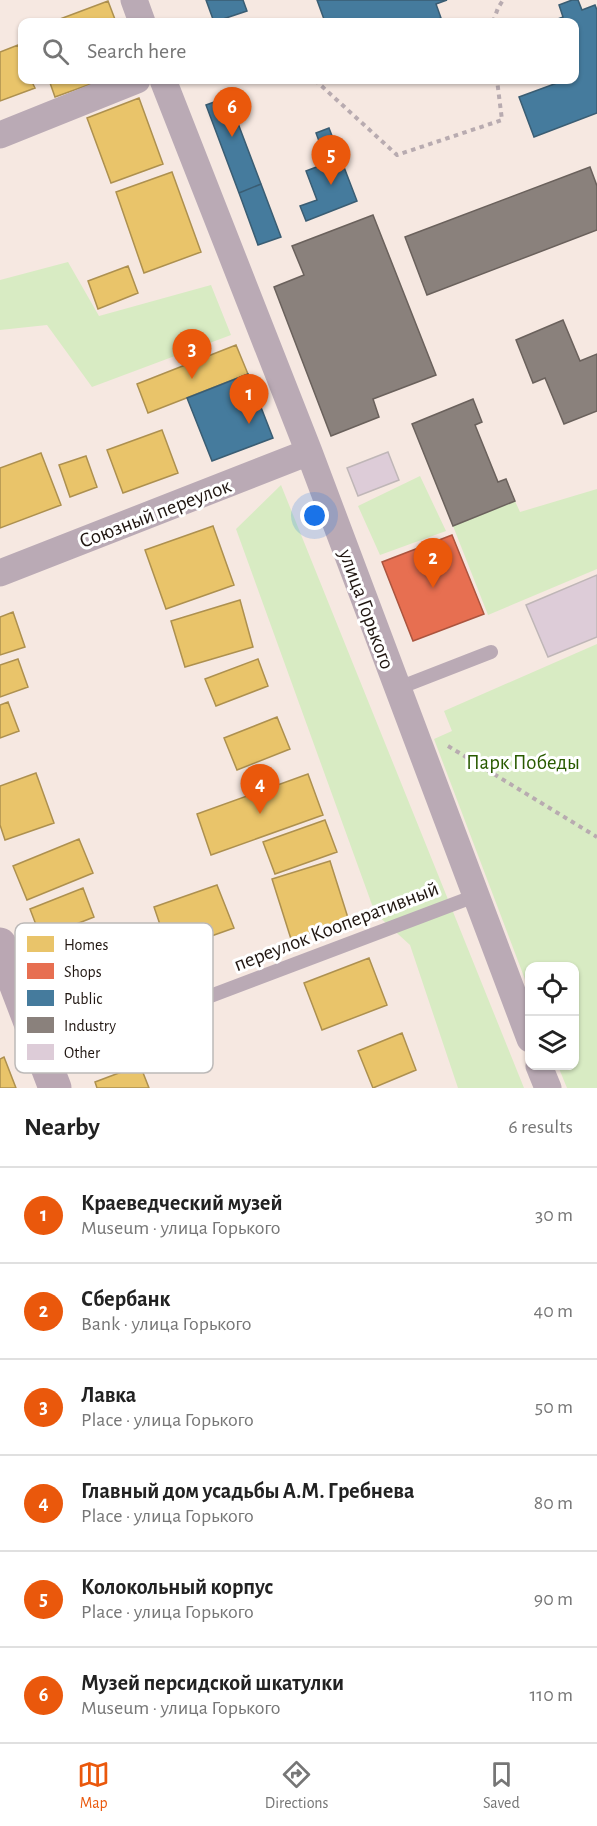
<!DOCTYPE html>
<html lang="en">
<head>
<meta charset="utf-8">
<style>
  :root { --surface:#fff; --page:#f2f2f2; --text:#222; --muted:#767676; --line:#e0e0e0; --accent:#ea580c }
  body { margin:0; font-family:"Alegreya Sans",sans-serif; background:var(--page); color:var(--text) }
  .controls { position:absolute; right:18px; bottom:18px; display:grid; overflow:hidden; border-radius:12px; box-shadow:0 2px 4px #0004 }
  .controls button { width:54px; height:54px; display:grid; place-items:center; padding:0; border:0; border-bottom:2px solid var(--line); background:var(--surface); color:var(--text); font:30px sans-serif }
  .you { position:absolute; left:315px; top:516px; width:21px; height:21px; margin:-15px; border:4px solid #fff; border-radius:50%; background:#1a73e8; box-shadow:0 0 0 9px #1a73e833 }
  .badge { display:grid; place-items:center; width:39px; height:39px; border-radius:50%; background:var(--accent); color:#fff; font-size:20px; font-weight:700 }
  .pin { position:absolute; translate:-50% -50px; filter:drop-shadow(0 2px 3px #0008) }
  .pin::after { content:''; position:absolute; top:32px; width:21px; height:18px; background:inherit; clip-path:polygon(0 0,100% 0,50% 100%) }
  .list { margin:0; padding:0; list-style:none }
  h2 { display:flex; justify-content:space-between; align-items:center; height:78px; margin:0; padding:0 24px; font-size:26px }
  h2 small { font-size:20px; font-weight:400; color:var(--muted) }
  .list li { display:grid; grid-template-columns:39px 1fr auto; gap:18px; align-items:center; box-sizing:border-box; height:96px; padding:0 24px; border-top:2px solid var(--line) }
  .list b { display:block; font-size:22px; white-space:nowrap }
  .list p { margin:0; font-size:20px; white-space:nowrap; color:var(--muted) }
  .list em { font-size:20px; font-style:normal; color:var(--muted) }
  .icon { flex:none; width:33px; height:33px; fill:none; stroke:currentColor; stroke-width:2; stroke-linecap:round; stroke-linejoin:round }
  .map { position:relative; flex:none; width:597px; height:1088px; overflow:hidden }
  .search { position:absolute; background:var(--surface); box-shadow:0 2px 4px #0004; left:18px; right:18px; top:18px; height:66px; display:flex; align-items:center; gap:15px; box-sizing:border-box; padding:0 21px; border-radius:12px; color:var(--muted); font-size:22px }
  .sheet { height:654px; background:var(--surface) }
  nav { display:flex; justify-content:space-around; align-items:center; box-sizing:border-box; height:84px; border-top:2px solid var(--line); background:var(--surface); font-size:16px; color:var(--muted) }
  nav a { display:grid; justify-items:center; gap:3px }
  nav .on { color:var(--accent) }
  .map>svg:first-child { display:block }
</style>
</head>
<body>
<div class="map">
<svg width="597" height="1088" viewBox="0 0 597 1088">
  <rect width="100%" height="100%" fill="#f6e8e1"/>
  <path fill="#d8ebc3" d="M68 262 99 316 211 285 231 335 92 387 47 325 0 330V280Z
    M420 476 446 531 380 555 358 506Z
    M281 485 524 1088H458L410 945 375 913 236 529Z
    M597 489V569L488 615 453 526 515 501 520 512Z
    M597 644V1088H567L558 1066H574V966H530L529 990 434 739 452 731 444 711Z"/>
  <path fill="#e9c46a" stroke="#ad904f" stroke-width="1.5" d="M108 1 116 22H52Z
    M18 45 22 57V80H31L35 88 0 101V52Z
    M49 80H102L55 97Z
    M139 98 163 164 111 183 87 118Z
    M172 172 201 252 144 273 116 192Z
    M128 266 138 293 98 309 88 281Z
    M236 345 248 374 148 413 137 384Z
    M162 430 178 473 123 493 107 450Z
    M41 453 61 505 0 528V468Z
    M86 456 97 487 70 497 59 465Z
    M213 526 234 585 166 609 145 550Z
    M240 600 253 647 185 667 171 621Z
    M13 612 25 647 0 655V617Z
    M18 659 28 687 0 697V665Z
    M258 659 268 686 216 706 205 679Z
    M8 702 19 731 0 738V705Z
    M277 717 290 749 237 770 224 738Z
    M36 773 54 823 5 840 0 825V786Z
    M308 774 323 815 211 855 197 814Z
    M325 820 337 852 275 874 263 842Z
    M79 839 93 873 27 900 13 866Z
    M330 861 349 921 291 939 272 879Z
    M217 885 234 928 169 951 154 907Z
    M83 888 94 917 41 938 30 909Z
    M369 958 387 1005 322 1030 304 983Z
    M402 1033 416 1070 373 1088 358 1051Z
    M4 1057 16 1088H0V1059Z
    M140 1065 149 1088H97L95 1082Z"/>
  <path fill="#e76f51" stroke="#ab543e" stroke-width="1.5" d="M452 535 484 614 413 641 382 562Z"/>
  <path fill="#457b9d" stroke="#3a5d73" stroke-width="1.5" d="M206 0H243L247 11 214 22Z
    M317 0H447L436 4 441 18 429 22H325Z
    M572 0H578L582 10 595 5 597 10V113L534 137 519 97 565 80H574V22H550L563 17 559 5Z
    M228 97 261 184 239 193 206 105Z
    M329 128 357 201 306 221 300 206 317 200 306 171 327 163 316 133Z
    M261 184 281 237 258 245 239 193Z
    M248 374 273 438 212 461 187 398Z"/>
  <path fill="#8a817c" stroke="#6a615c" stroke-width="1.5" d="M590 167 597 186V230L427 295 405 237Z
    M373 215 436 375 373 399 379 417 331 436 274 287 304 275 292 246Z
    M563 320 580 361 597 354V411L564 424 545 378 533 383 516 340Z
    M473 399 482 422 475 425 498 482 506 479 515 501 453 526 412 424Z"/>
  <path fill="#ddccd8" stroke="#bfb6b7" stroke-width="1.5" d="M388 452 399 480 358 496 347 468Z
    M597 575V637L548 657 526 605Z"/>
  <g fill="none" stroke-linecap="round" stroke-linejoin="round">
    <path stroke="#b8abb0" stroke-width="4" stroke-dasharray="4.5 4.5" stroke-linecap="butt" d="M493 22 498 8 503 0
      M315 80 397 155 502 120 497 80
      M448 746 597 837"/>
    <path stroke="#baaab5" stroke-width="14" d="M396 689 491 652
      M44 1059 475 896"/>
    <path stroke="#baaab5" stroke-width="27" d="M134 0 142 22
      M163 80 309 452 530 1039
      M0 135 137 80
      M0 573 309 452
      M539 1066 548 1088"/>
    <path stroke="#baa7b3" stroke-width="33" d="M0 944 55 1088"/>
  </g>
  <g text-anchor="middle" stroke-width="6" stroke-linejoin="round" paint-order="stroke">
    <g font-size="21" fill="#201611" stroke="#fff">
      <text transform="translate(155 513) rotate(-21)" y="7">Союзный переулок</text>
      <text transform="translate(367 609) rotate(70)" y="7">улица Горького</text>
      <text transform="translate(336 926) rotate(-21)" y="7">переулок Кооперативный</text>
    </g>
    <g font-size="21" fill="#295a00" stroke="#fff">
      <text x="523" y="769">Парк Победы</text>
    </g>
  </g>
  <rect x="15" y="923" width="198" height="150" rx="9" fill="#fff" stroke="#bcb9b8" stroke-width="1.5"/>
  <rect x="27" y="936" width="27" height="16" fill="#e9c46a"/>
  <rect x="27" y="963" width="27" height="16" fill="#e76f51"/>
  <rect x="27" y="990" width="27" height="16" fill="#457b9d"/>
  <rect x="27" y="1017" width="27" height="16" fill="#8a817c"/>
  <rect x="27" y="1044" width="27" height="16" fill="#ddccd8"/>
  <g font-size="16" fill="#201611">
    <text x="64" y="950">Homes</text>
    <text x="64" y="977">Shops</text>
    <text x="64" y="1004">Public</text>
    <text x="64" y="1031">Industry</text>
    <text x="64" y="1058">Other</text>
  </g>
</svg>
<div class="controls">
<button><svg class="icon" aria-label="locate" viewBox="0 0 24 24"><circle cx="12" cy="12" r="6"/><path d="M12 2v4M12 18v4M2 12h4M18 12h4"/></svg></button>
<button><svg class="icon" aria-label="layers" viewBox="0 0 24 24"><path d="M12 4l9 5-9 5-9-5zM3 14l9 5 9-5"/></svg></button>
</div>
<div class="you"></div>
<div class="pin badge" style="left:249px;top:424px">1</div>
<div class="pin badge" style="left:433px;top:588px">2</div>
<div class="pin badge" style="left:192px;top:379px">3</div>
<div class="pin badge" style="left:260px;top:814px">4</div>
<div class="pin badge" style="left:331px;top:185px">5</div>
<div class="pin badge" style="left:232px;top:137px">6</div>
<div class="search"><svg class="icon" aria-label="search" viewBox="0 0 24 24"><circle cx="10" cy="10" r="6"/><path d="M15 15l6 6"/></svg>Search here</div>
</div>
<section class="sheet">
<h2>Nearby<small>6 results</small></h2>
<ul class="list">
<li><span class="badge">1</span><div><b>Краеведческий музей</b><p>Museum · улица Горького</p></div><em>30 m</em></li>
<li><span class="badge">2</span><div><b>Сбербанк</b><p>Bank · улица Горького</p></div><em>40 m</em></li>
<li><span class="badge">3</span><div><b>Лавка</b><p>Place · улица Горького</p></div><em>50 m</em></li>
<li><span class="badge">4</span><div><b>Главный дом усадьбы А.М. Гребнева</b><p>Place · улица Горького</p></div><em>80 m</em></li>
<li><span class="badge">5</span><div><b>Колокольный корпус</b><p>Place · улица Горького</p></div><em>90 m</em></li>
<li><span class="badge">6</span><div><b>Музей персидской шкатулки</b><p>Museum · улица Горького</p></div><em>110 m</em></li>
</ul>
</section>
<nav>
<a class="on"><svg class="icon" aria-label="map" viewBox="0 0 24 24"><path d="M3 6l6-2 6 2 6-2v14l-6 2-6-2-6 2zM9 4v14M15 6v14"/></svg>Map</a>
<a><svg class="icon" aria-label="directions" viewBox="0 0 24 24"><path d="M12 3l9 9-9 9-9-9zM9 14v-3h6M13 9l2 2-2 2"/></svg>Directions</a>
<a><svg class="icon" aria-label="saved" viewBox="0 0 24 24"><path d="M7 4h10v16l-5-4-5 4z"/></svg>Saved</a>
</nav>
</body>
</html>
